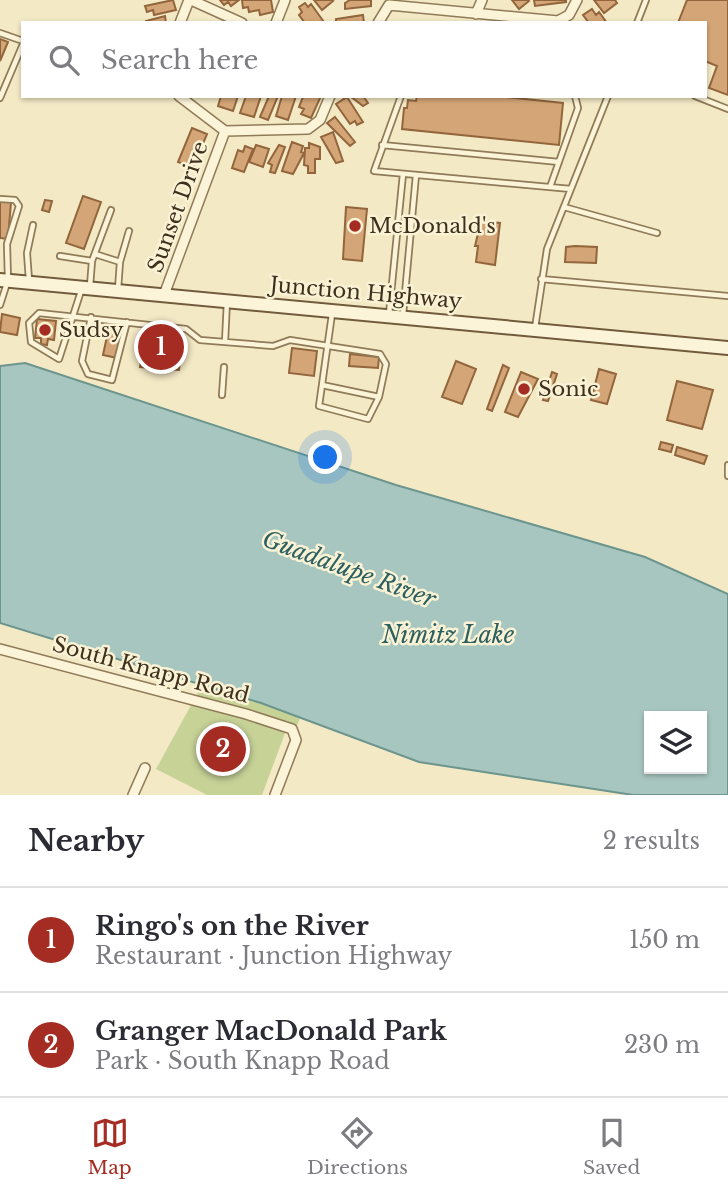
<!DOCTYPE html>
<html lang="en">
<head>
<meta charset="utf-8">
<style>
  :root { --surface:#fff; --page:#f2f2f3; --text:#2b2b33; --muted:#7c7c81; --line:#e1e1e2; --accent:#a52c22 }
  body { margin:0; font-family:"Libre Baskerville",serif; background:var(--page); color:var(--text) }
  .controls { position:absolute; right:21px; bottom:21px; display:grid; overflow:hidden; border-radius:0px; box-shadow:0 2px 5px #0004 }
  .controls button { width:63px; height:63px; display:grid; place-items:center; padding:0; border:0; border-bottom:2px solid var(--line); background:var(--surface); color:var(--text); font:35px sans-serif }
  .you { position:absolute; left:326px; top:458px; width:24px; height:24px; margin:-18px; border:5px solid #fff; border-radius:50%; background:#1a73e8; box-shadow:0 0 0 10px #1a73e833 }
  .badge { display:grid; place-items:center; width:46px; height:46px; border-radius:50%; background:var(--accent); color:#fff; font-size:23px; font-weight:700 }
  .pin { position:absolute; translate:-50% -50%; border:4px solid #fff; box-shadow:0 2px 7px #0006 }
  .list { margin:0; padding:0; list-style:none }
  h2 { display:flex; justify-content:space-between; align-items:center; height:91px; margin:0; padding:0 28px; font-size:30px }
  h2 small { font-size:23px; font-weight:400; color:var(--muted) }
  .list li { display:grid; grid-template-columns:46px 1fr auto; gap:21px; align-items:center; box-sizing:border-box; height:105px; padding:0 28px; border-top:2px solid var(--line) }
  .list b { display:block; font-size:26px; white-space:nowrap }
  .list p { margin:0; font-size:23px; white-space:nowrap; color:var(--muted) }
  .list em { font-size:23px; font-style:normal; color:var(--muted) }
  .icon { flex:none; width:38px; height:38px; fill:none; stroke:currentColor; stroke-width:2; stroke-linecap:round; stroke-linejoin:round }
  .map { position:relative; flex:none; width:728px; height:795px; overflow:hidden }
  .search { position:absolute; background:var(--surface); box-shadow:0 2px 5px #0004; left:21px; right:21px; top:21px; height:77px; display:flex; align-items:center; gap:18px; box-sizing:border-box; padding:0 24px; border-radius:0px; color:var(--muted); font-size:26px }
  .sheet { height:301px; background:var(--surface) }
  nav { display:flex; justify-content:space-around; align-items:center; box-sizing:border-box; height:98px; border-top:2px solid var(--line); background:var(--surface); font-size:19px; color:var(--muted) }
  nav a { display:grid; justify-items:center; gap:4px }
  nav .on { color:var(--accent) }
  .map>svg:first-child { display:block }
</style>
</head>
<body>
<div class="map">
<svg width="728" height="795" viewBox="0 0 728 795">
  <rect width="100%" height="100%" fill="#f3e9c5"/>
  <path fill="#c7d297" d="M207 676 304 708 296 728 288 725 262 795H207L156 769Z"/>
  <path fill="#a7c6bf" stroke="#6c958e" stroke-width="2" fill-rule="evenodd" d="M25 363 396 485 645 557 728 594V795H633L419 762 261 703 0 623V366ZM649 716H702V769H649Z"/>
  <path fill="#d4a677" stroke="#92653c" stroke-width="2" d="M173 0 176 10 154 15 153 10 147 12 145 6Z
    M220 0H239L231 6 228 2 224 5Z
    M242 0H271L273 12 260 15 259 10 249 12 248 7 243 8Z
    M314 0H331L333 1 322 10Z
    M350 0H371V6L345 9V3Z
    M512 0H528L529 1 519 9Z
    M534 0H566V2L535 6Z
    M594 0H615L617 3 604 13Z
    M687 0H728V95L709 88 717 66 705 61V23H678Z
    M305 3 308 7 311 4 324 22 305 23 299 15 302 12 299 7Z
    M592 9 596 15 599 12 607 23H589L583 15Z
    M363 15 364 23H336V19Z
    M165 16 166 23H146V21Z
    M0 39 8 42 0 61Z
    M221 96H238L233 111 218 106Z
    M246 96H261L254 117 240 113Z
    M269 96H278L268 120 260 117Z
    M282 96H296L288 120 276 116Z
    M309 96H321L311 118 301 114 304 109 299 107 303 97Z
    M350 96H363L368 103 363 106Z
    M417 96H496L563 103 559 145 402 129 404 108H407L408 100 416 101Z
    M347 97 363 122 357 125 355 121 350 124 336 104Z
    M335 117 355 142 350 146 327 123Z
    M192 128 207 134 193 168 178 162Z
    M333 132 343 161 336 163 321 137Z
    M292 142 303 146 301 152 304 153 293 174 282 171Z
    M309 143 320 147V159H315V173H308V166L304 165 305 148H309Z
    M256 145 269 149 263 167 249 162Z
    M279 145 285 147 275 173 270 172 272 165 268 163Z
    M245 146 253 149 244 172 232 168 238 150 243 152Z
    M83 196 101 202 84 249 66 243Z
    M45 200 52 201 49 212 42 210Z
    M0 201 11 202 8 239 0 238Z
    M346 207 367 209 362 261 343 259Z
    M481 221 500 223 495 265 476 262 478 246H475Z
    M575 246 597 247 596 263 565 262 566 247Z
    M2 314 20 318 17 335 0 332Z
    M37 319 56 321 54 340 48 339 47 345 41 344V338H35Z
    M109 327 123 330 117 358 103 355Z
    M146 333H181L177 354H181L179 370 140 367Z
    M292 348 317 351 314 376 289 373Z
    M350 354 379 357 378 368 349 366Z
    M456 361 476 369 462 404 442 397Z
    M503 365 509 368 492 411 487 409Z
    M599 369 616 374 607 404 591 400Z
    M521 372 538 379 518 417 505 412Z
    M552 372 557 374 548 401 543 400Z
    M677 381 713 390 702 429 667 420Z
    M661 442 673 445 671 452 659 449Z
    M677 447 707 456 704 464 675 455Z"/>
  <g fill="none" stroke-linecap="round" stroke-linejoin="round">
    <g stroke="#907b58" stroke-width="8">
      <path id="lane" d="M637 23 646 0
        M0 33 23 41
        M401 96 374 171 571 189
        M695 96 728 109
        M0 98 23 44
        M382 145 559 162
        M550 187 578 108 575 96
        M0 199 15 200 19 206 7 244 8 280 0 305
        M564 207 657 233
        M95 254 120 262 129 231
        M60 256 92 261
        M541 279 728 296
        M29 280 27 253 33 225
        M90 286 92 261 111 210
        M82 288 59 359 31 342 29 323 39 313 186 329 200 340 273 346 290 340 380 354 386 364 379 397 368 419 319 406 332 314
        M118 289 120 262
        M389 314 403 174
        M403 315 416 175
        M91 317 82 361 88 374 112 380 127 322
        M535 328 547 249 608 96
        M225 342 227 301
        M322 385 379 397
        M222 395 224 367
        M728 465V476"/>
    </g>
    <g stroke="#907b58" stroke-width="12">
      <path id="street" d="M191 0 242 23
        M476 14 482 0
        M180 23 189 0
        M276 23 285 0
        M378 23 389 5 558 21 569 15 577 0
        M179 96 225 131
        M225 131 308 129 320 120 330 96
        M164 295 225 131
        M0 649 246 714 292 729 296 740 275 795
        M133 795 145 768"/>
    </g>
    <g stroke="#725b3c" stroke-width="16">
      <path id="secondary" d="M0 280 728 348"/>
    </g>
    <use href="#lane" stroke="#fcf4d9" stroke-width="4.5"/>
    <use href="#street" stroke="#fcf4d9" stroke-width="9"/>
    <use href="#secondary" stroke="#fcf4d9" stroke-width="12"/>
  </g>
  <g fill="#a52c22" stroke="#f9f2d5" stroke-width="2.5">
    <circle cx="355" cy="226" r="7"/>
    <circle cx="45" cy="330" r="7"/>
    <circle cx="524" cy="389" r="7"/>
  </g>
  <g text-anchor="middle" stroke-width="5" stroke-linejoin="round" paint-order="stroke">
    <g font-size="21" fill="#3f301e" stroke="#f9f2d5">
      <text transform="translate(178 207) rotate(-70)" y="7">Sunset Drive</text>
      <text transform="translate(366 293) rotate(5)" y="7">Junction Highway</text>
      <text transform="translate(151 670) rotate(15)" y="7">South Knapp Road</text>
    </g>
    <g font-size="21" fill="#3f301e" stroke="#f9f2d5" text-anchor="start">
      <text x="369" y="233">McDonald's</text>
      <text x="59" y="337">Sudsy</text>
      <text x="538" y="396">Sonic</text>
    </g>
    <g font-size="23" font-style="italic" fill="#2c5f60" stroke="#f9f2d5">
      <text transform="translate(349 569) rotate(20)" y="8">Guadalupe River</text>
      <text x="448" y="643">Nimitz Lake</text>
    </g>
  </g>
</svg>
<div class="controls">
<button><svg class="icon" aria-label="layers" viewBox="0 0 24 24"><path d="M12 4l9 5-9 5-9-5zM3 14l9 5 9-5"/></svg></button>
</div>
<div class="you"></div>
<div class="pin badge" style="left:161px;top:347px">1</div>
<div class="pin badge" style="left:223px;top:749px">2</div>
<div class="search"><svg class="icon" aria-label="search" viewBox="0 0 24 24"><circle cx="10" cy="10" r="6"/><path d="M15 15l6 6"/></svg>Search here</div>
</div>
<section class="sheet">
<h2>Nearby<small>2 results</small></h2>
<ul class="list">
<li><span class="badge">1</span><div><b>Ringo's on the River</b><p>Restaurant · Junction Highway</p></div><em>150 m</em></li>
<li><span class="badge">2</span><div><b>Granger MacDonald Park</b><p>Park · South Knapp Road</p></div><em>230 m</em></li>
</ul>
</section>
<nav>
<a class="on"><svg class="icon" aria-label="map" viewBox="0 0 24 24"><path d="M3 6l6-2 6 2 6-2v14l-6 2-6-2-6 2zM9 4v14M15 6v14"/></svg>Map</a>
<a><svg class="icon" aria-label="directions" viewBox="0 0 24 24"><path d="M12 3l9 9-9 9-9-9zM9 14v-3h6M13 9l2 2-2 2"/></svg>Directions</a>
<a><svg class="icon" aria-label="saved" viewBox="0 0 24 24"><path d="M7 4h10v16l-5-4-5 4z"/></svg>Saved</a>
</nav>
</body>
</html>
